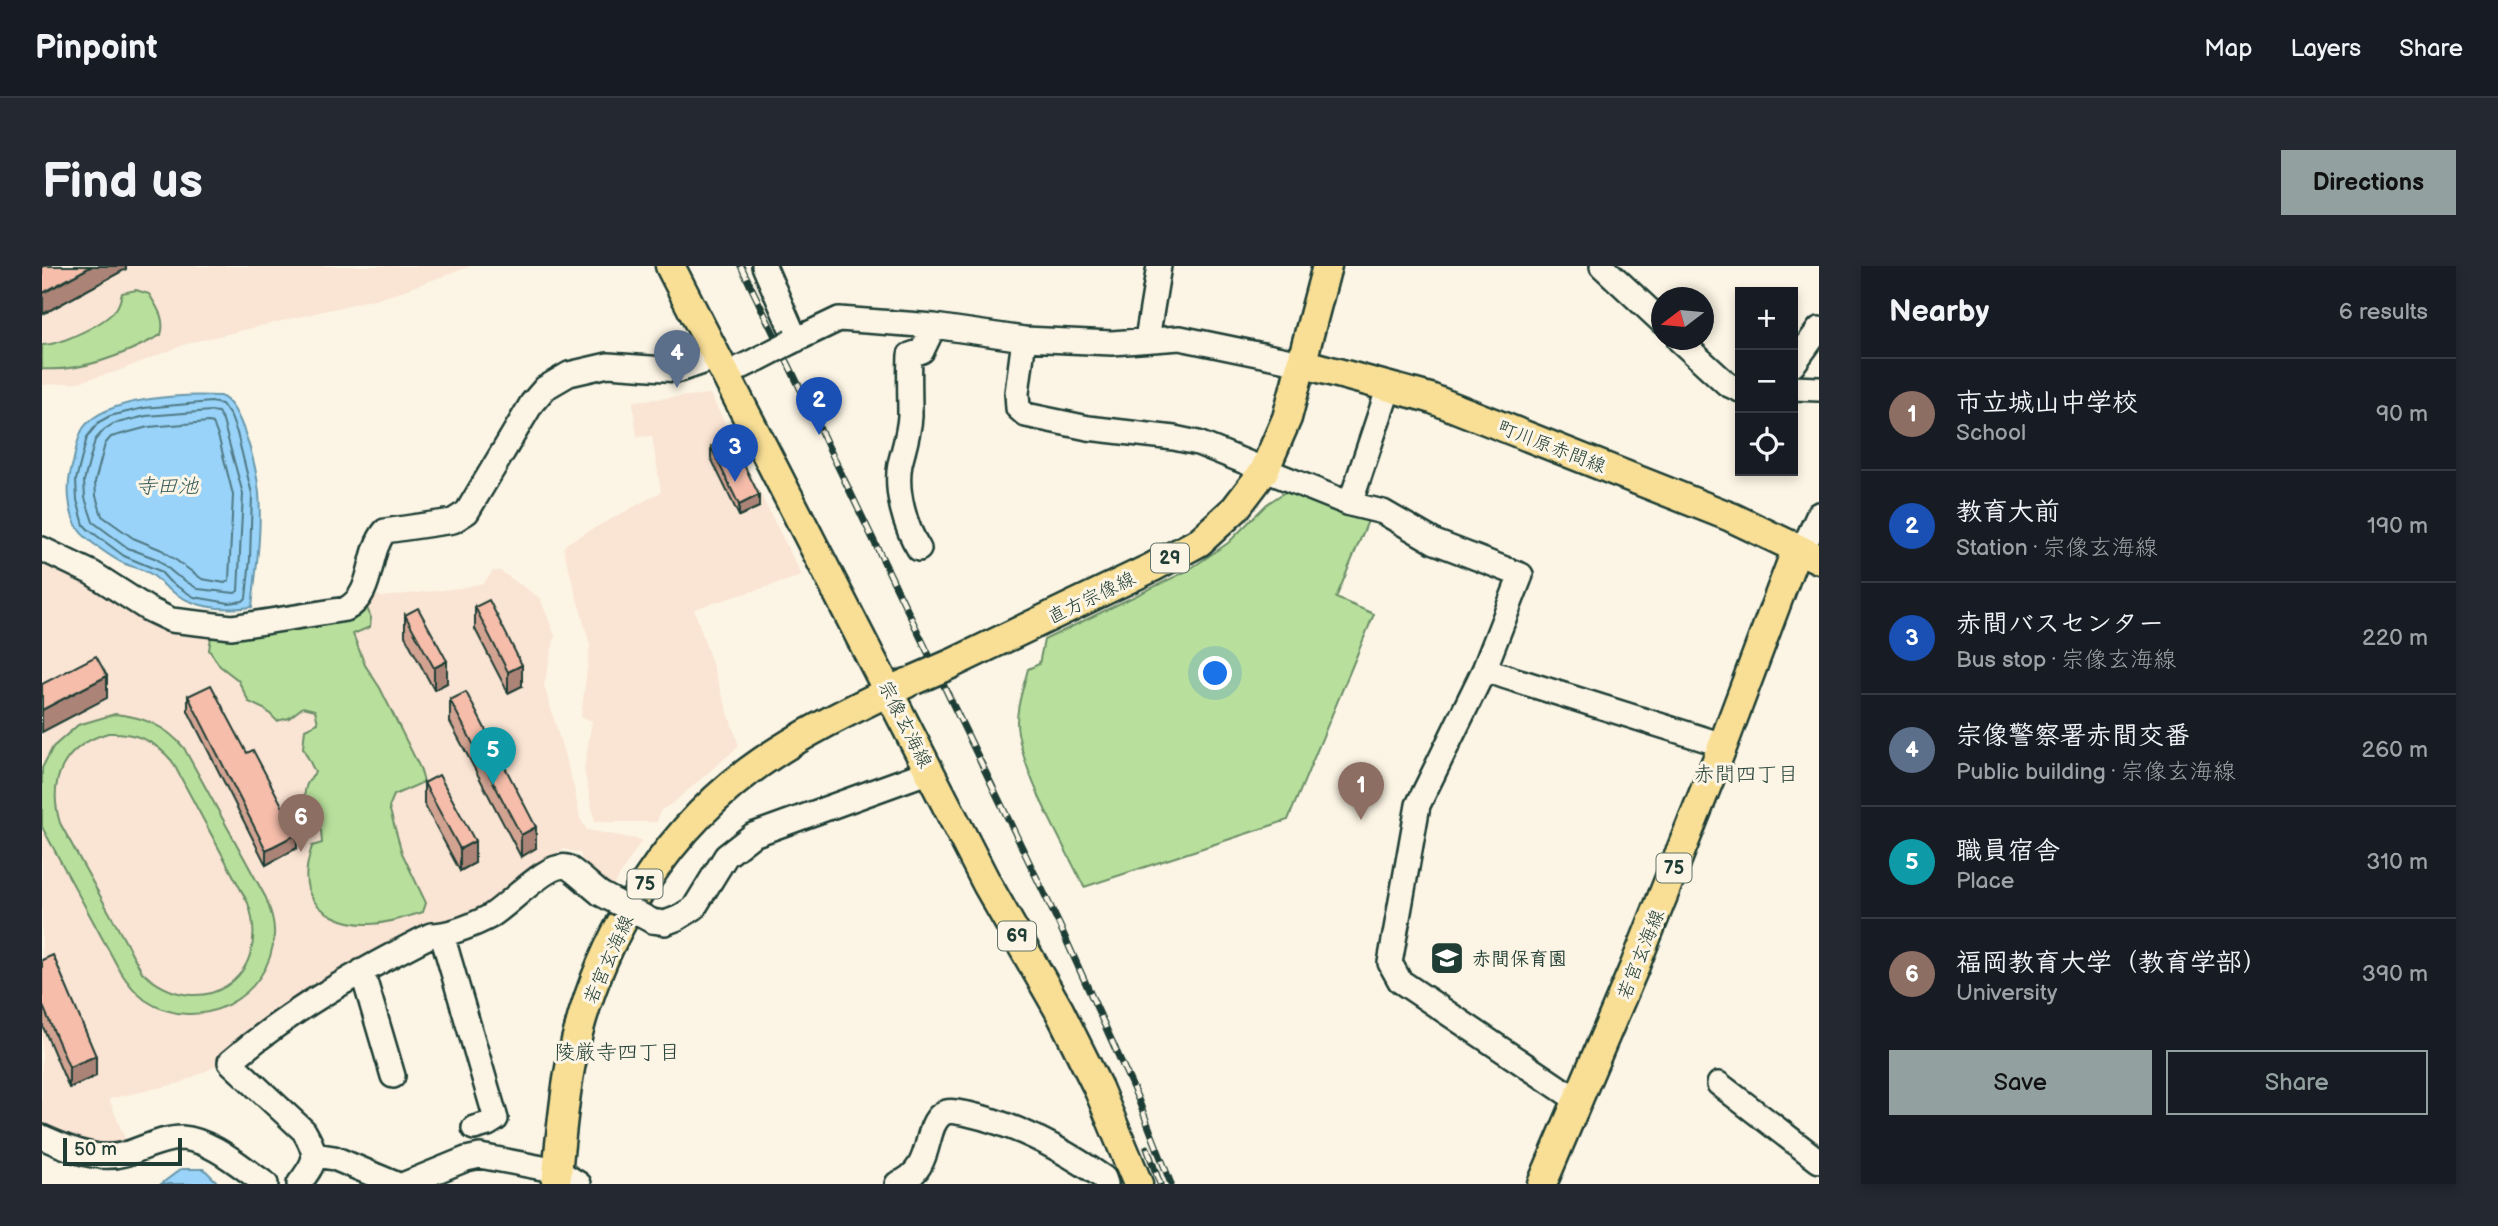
<!DOCTYPE html>
<html lang="en">
<head>
<meta charset="utf-8">
<style>
  :root { --surface:#171b24; --page:#242831; --text:#f1f3f6; --muted:#9ea1a6; --line:#363941; --accent:#92a19f }
  body { margin:0; font-family:"Balsamiq Sans","Klee One",sans-serif; background:var(--page); color:var(--text) }
  .controls { position:absolute; right:21px; top:21px; display:grid; overflow:hidden; border-radius:0px; box-shadow:0 4px 10px #0003 }
  .controls button { width:63px; height:63px; display:grid; place-items:center; padding:0; border:0; border-bottom:2px solid var(--line); background:var(--surface); color:var(--text); font:35px sans-serif }
  .compass { position:absolute; left:1609px; top:21px; width:63px; height:63px; border-radius:50%; background:var(--surface); box-shadow:0 4px 10px #0003; rotate:254deg }
  .scale { position:absolute; left:21px; bottom:18px; width:119px; box-sizing:border-box; padding-left:7px; border:4px solid #1f3d34; border-top:0; font-size:19px; line-height:24px; white-space:nowrap; color:#1f3d34; -webkit-text-stroke:5px #fcf5e5; paint-order:stroke }
  .you { position:absolute; left:1174px; top:408px; width:24px; height:24px; margin:-18px; border:5px solid #fff; border-radius:50%; background:#1a73e8; box-shadow:0 0 0 10px #1a73e833 }
  .badge { display:grid; place-items:center; width:46px; height:46px; border-radius:50%; background:var(--accent); color:#fff; font-size:23px; font-weight:700 }
  .pin { position:absolute; translate:-50% -58px; filter:drop-shadow(0 2px 4px #0008) }
  .pin::after { content:''; position:absolute; top:37px; width:24px; height:21px; background:inherit; clip-path:polygon(0 0,100% 0,50% 100%) }
  .list { margin:0; padding:0; list-style:none }
  h2 { display:flex; justify-content:space-between; align-items:center; height:91px; margin:0; padding:0 28px; font-size:30px }
  h2 small { font-size:23px; font-weight:400; color:var(--muted) }
  .list li { display:grid; grid-template-columns:46px 1fr auto; gap:21px; align-items:center; box-sizing:border-box; height:112px; padding:0 28px; border-top:2px solid var(--line) }
  .list b { display:block; font-size:26px; white-space:nowrap }
  .list p { margin:0; font-size:23px; white-space:nowrap; color:var(--muted) }
  .list em { font-size:23px; font-style:normal; color:var(--muted) }
  .actions { display:flex; gap:14px; padding:21px 28px }
  .actions a { flex:1; padding:16px 0; border:2px solid var(--accent); border-radius:0px; text-align:center; font-size:24px; color:var(--accent) }
  .actions .main { background:var(--accent); color:#111 }
  .icon { flex:none; width:38px; height:38px; fill:none; stroke:currentColor; stroke-width:2; stroke-linecap:round; stroke-linejoin:round }
  .map { position:relative; flex:none; width:1777px; height:918px; overflow:hidden; border-radius:0px }
  header { display:flex; align-items:center; gap:42px; box-sizing:border-box; height:98px; padding:0 35px; background:var(--surface); border-bottom:2px solid var(--line) }
  header strong { font-size:33px }
  nav { display:flex; gap:38px; margin-inline-start:auto; font-size:24px }
  .intro { display:flex; align-items:center; justify-content:space-between; box-sizing:border-box; height:168px; padding:0 42px }
  h1 { margin:0; font-size:49px }
  .button { padding:18px 32px; border-radius:0px; background:var(--accent); color:#111; font-size:24px; font-weight:700 }
  main { display:flex; gap:42px; padding:0 42px }
  aside { flex:1; background:var(--surface); border-radius:0px; box-shadow:0 4px 10px #0003 }
  .map>svg:first-child { display:block }
</style>
</head>
<body>
<header>
<strong>Pinpoint</strong>
<nav><a>Map</a><a>Layers</a><a>Share</a></nav>
</header>
<div class="intro"><h1>Find us</h1><a class="button">Directions</a></div>
<main>
<div class="map">
<svg width="1777" height="918" viewBox="0 0 1777 918">
  <rect width="100%" height="100%" fill="#fcf5e5"/>
  <filter id="ink" filterUnits="userSpaceOnUse"><feTurbulence type="fractalNoise" baseFrequency=".0143" numOctaves="2"/><feDisplacementMap in="SourceGraphic" scale="14" xChannelSelector="R" yChannelSelector="G"/><feConvolveMatrix kernelMatrix="1 2 1 2 8 2 1 2 1" color-interpolation-filters="sRGB"/></filter>
  <g filter="url(#ink)">
    <path fill="#fae4d3" d="M0 0H429L349 29 147 77 76 105 33 117 0 119Z
      M668 128 760 310 652 343 697 480 631 537 618 545 615 556H553L542 503 550 455 539 451 548 379 521 282 525 277 619 226 610 170 595 171 591 135Z
      M0 289 189 368 328 325 339 331 418 322 442 317 451 305H458L498 332 513 370 502 419 532 522 538 552 545 564 600 574 571 620 541 598 538 587 522 583 490 600 446 638 358 677 168 803 138 817 67 833 86 880 52 883 0 867Z"/>
    <path fill="#b8e09c" stroke="#6c8e68" stroke-width="2" fill-rule="evenodd" d="M94 24 107 28C115 41 124 53 119 69 84 88 40 106 0 103V79C18 79 63 58 74 43 77 39 79 32 80 27Z
      M1243 226 1328 250 1294 332 1332 348 1246 554 1042 621C1020 575 985 517 976 467 972 447 981 423 986 403L997 398 1002 374 1145 305 1186 277 1225 238Z
      M325 342 329 352 328 361 311 368 323 399 338 422 378 502 382 516 352 529 347 541 360 587 384 637 381 646C364 651 345 658 328 658 304 659 274 648 266 623 262 609 266 594 270 580L280 577 279 565C268 556 259 536 264 521 265 516 271 510 273 506L261 482 263 463 276 457 273 444 261 441 247 452 235 455 224 444 207 436 196 414 178 400 167 384 169 371 197 372 279 360Z
      M73 448C102 451 124 460 142 482L224 632C228 644 233 656 232 669 229 732 156 770 103 734 93 726 85 716 78 705L0 561V502L11 481 36 459ZM66 467C93 466 112 474 130 495L206 637C232 712 158 760 100 706L18 557C5 513 22 480 66 467Z"/>
    <path fill="#99d3f9" stroke="#6897aa" stroke-width="2" d="M178 130C200 137 215 205 217 227 220 265 214 304 210 341 178 345 151 342 125 322 119 317 115 312 109 308 99 302 89 301 79 296 69 291 43 273 37 264 25 246 24 217 31 197 34 186 35 170 42 161 65 131 142 128 178 130Z
      M139 903H162L177 918H119Z"/>
    <g fill="none" stroke-linecap="round" stroke-linejoin="round">
      <path stroke="#507983" stroke-width="2" d="M169 136 180 138 189 151 195 167 210 228 208 293 204 332 201 335 187 337 152 331 128 316 118 305 82 290 47 264 42 259 35 234 34 214 45 171 57 156 68 150 102 142Z
        M169 145 176 146 181 155 201 228 196 325 193 327 156 323 134 309 115 293 86 282 51 256 43 232 42 215 53 174 63 163 71 158 104 150Z
        M167 156 171 157 177 173 191 229 187 314 183 317 160 313 120 284 91 272 60 250 54 230 53 216 63 178 69 171 106 161Z"/>
      <g stroke="#1f3d34" stroke-width="28">
        <path id="minor" d="M722 0 754 74
          M1560 0 1619 55
          M982 73 975 127 976 142 984 149 1046 162 1132 172 1156 177 1308 238 1341 246 1393 276 1479 309 1442 404 1376 539 1348 697 1358 715 1535 834
          M1105 73 1117 0
          M1637 74 1685 118 1698 124
          M749 76 797 53 892 60 982 73 1070 77 1138 72 1259 97
          M1751 99 1777 63
          M683 109 716 93
          M1751 122 1777 123
          M1308 238 1347 121
          M1755 282 1764 276 1777 248
          M0 283 50 307 106 343 129 354 190 361 304 343C333 327 324 288 343 265L411 255 425 246 490 137 503 122 527 108 566 99 637 104 675 91
          M877 283C863 261 853 225 858 198 862 182 867 167 868 150 868 129 867 110 868 89L880 85 892 60
          M1442 404 1681 479
          M610 655 623 657 636 652 652 642 684 590 711 569 888 505
          M400 669 454 853 446 858 432 862
          M320 705 351 810
          M1677 818 1777 895
          M0 871C25 882 55 896 83 888 101 883 120 872 140 872 170 874 200 902 224 918
          M273 889 292 892 354 918
          M257 918C274 895 277 891 262 865L188 796C248 744 318 705 389 669 407 669 429 660 445 652 464 643 505 595 525 601 531 603 552 623 559 628
          M363 918 424 893 438 890 516 905 537 918
          M855 918C893 904 880 862 900 848 907 843 918 847 926 848 976 859 1020 883 1062 912L1064 918"/>
      </g>
      <g stroke="#1f3d34" stroke-width="33">
        <path id="major" d="M628 0 945 618 1017 744 1056 822 1096 918
          M1259 97 1388 132 1689 251 1777 293
          M909 398 1111 301 1157 276 1193 243 1222 205 1245 152 1285 0
          M514 918C518 880 521 840 528 802 550 687 613 576 707 505 752 471 814 441 865 417
          M1500 918 1592 702 1681 479 1755 282"/>
      </g>
      <use href="#minor" stroke="#fcf5e5" stroke-width="23"/>
      <use href="#major" stroke="#f9df96" stroke-width="28"/>
      <g stroke="#1f3d34" stroke-width="7">
        <path id="rail" d="M699 0 1017 658 1096 833 1129 918
          M1105 882 1118 918"/>
      </g>
      <use href="#rail" stroke="#fcf5e5" stroke-width="4.5" stroke-dasharray="13" stroke-linecap="butt"/>
      <g stroke="#1f3d34" stroke-width="28" stroke-linecap="butt">
        <path id="minor-bridge" d="M716 93 749 76
          M559 628 610 655"/>
      </g>
      <g stroke="#1f3d34" stroke-width="33" stroke-linecap="butt">
        <path id="major-bridge" d="M872 414 909 398"/>
      </g>
      <use href="#minor-bridge" stroke="#fcf5e5" stroke-width="23"/>
      <use href="#major-bridge" stroke="#f9df96" stroke-width="28"/>
    </g>
    <path fill="#d3a392" stroke="#1f3d34" stroke-width="2" d="M0 0H84V3L1 48 0 46Z
      M669 181 717 241 697 250 669 192Z
      M433 341 480 420 466 427 433 363Z
      M363 349 405 417 392 424 363 370Z
      M146 430 255 582 224 599 146 445Z
      M408 434 494 582 479 591 408 456Z
      M382 517 433 597 418 605 382 538Z
      M0 694 54 810 27 822 1 761Z"/>
    <path fill="#ac8477" stroke="#1f3d34" stroke-width="2" d="M50 0H84V3L1 48V27Z
      M717 229V241L697 250V239Z
      M405 395V417L392 424V402Z
      M480 399V420L466 427V406Z
      M65 410V432L0 466V444Z
      M494 561V582L479 591V569Z
      M255 568V582L224 599V584Z
      M433 575V597L418 605V583Z
      M1 740V761H0V741Z
      M54 790V810L27 822V801Z"/>
    <path fill="#f5bdaa" stroke="#1f3d34" stroke-width="2" d="M0 0H50L1 27 0 25Z
      M688 171 717 229 697 239 669 181Z
      M447 334 480 399 466 406 433 341Z
      M376 342 405 395 392 402 363 349Z
      M54 390 65 410 0 444V418Z
      M169 419 205 487 211 484 255 568 224 584 146 430Z
      M424 426 494 561 479 569 408 434Z
      M397 509 433 575 418 583 382 517Z
      M11 689 54 790 27 801 1 740 0 741V694Z"/>
  </g>
  <defs>
    <g id="school-square" transform="scale(1.75)"><rect x="-9" y="-9" width="18" height="18" rx="4" fill="#1f3d34" stroke="#fcf5e5"/><path d="M0-5L7-2L0 1L-7-2ZM-4 1L0 2.5L4 1V4Q0 6-4 4Z" fill="#fff"/></g>
  </defs>
  <g fill-rule="evenodd">
    <use href="#school-square" x="1405" y="692"/>
  </g>
  <g text-anchor="middle" stroke-width="6" stroke-linejoin="round" paint-order="stroke">
    <g fill="#fcf5e5" stroke="#617469" stroke-width="2">
      <rect x="1109" y="277.5" width="38" height="29" rx="5"/>
      <rect x="1614.5" y="587.5" width="35" height="29" rx="5"/>
      <rect x="585.5" y="603.5" width="35" height="29" rx="5"/>
      <rect x="956" y="655.5" width="38" height="29" rx="5"/>
    </g>
    <g font-size="18" font-weight="bold" fill="#1f3d34">
      <text x="1128" y="298">29</text>
      <text x="1632" y="608">75</text>
      <text x="603" y="624">75</text>
      <text x="975" y="676">69</text>
    </g>
    <g font-size="19" fill="#1f3d34" stroke="#fcf5e5">
      <text transform="translate(1510 180) rotate(21)" y="7">町川原赤間線</text>
      <text transform="translate(1049 331) rotate(-26)" y="7">直方宗像線</text>
      <text transform="translate(864 458) rotate(63)" y="7">宗像玄海線</text>
      <text transform="translate(1598 688) rotate(-68)" y="7">若宮玄海線</text>
      <text transform="translate(566 693) rotate(-66)" y="7">若宮玄海線</text>
    </g>
    <g font-size="19" font-weight="bold" fill="#1f3d34" stroke="#fcf5e5" text-anchor="start">
      <text x="1430" y="699">赤間保育園</text>
    </g>
    <g font-size="21" font-style="italic" fill="#375b5b" stroke="#fcf5e5">
      <text x="125" y="227">寺田池</text>
    </g>
    <g font-size="21" fill="#1f3d34" stroke="#fcf5e5">
      <text x="1704" y="515">赤間四丁目</text>
      <text x="575" y="793">陵厳寺四丁目</text>
    </g>
  </g>
</svg>
<div class="controls">
<button>+</button>
<button>−</button>
<button><svg class="icon" aria-label="locate" viewBox="0 0 24 24"><circle cx="12" cy="12" r="6"/><path d="M12 2v4M12 18v4M2 12h4M18 12h4"/></svg></button>
</div>
<svg class="compass" viewBox="-18 -18 36 36"><path d="M0-13l5 13h-10z" fill="#e53935"/><path d="M0 13l5-13h-10z" fill="#9ea1a6"/></svg>
<div class="scale">50 m</div>
<div class="you"></div>
<div class="pin badge" style="left:1319px;top:554px;background:#8d6e63">1</div>
<div class="pin badge" style="left:777px;top:169px;background:#1a4fb4">2</div>
<div class="pin badge" style="left:693px;top:216px;background:#1a4fb4">3</div>
<div class="pin badge" style="left:635px;top:122px;background:#5c6f8a">4</div>
<div class="pin badge" style="left:451px;top:519px;background:#0f9aa8">5</div>
<div class="pin badge" style="left:259px;top:586px;background:#8d6e63">6</div>
</div>
<aside>
<h2>Nearby<small>6 results</small></h2>
<ul class="list">
<li><span class="badge" style="background:#8d6e63">1</span><div><b>市立城山中学校</b><p>School</p></div><em>90 m</em></li>
<li><span class="badge" style="background:#1a4fb4">2</span><div><b>教育大前</b><p>Station · 宗像玄海線</p></div><em>190 m</em></li>
<li><span class="badge" style="background:#1a4fb4">3</span><div><b>赤間バスセンター</b><p>Bus stop · 宗像玄海線</p></div><em>220 m</em></li>
<li><span class="badge" style="background:#5c6f8a">4</span><div><b>宗像警察署赤間交番</b><p>Public building · 宗像玄海線</p></div><em>260 m</em></li>
<li><span class="badge" style="background:#0f9aa8">5</span><div><b>職員宿舎</b><p>Place</p></div><em>310 m</em></li>
<li><span class="badge" style="background:#8d6e63">6</span><div><b>福岡教育大学（教育学部）</b><p>University</p></div><em>390 m</em></li>
</ul>
<div class="actions"><a class="main">Save</a><a>Share</a></div>
</aside>
</main>
</body>
</html>
